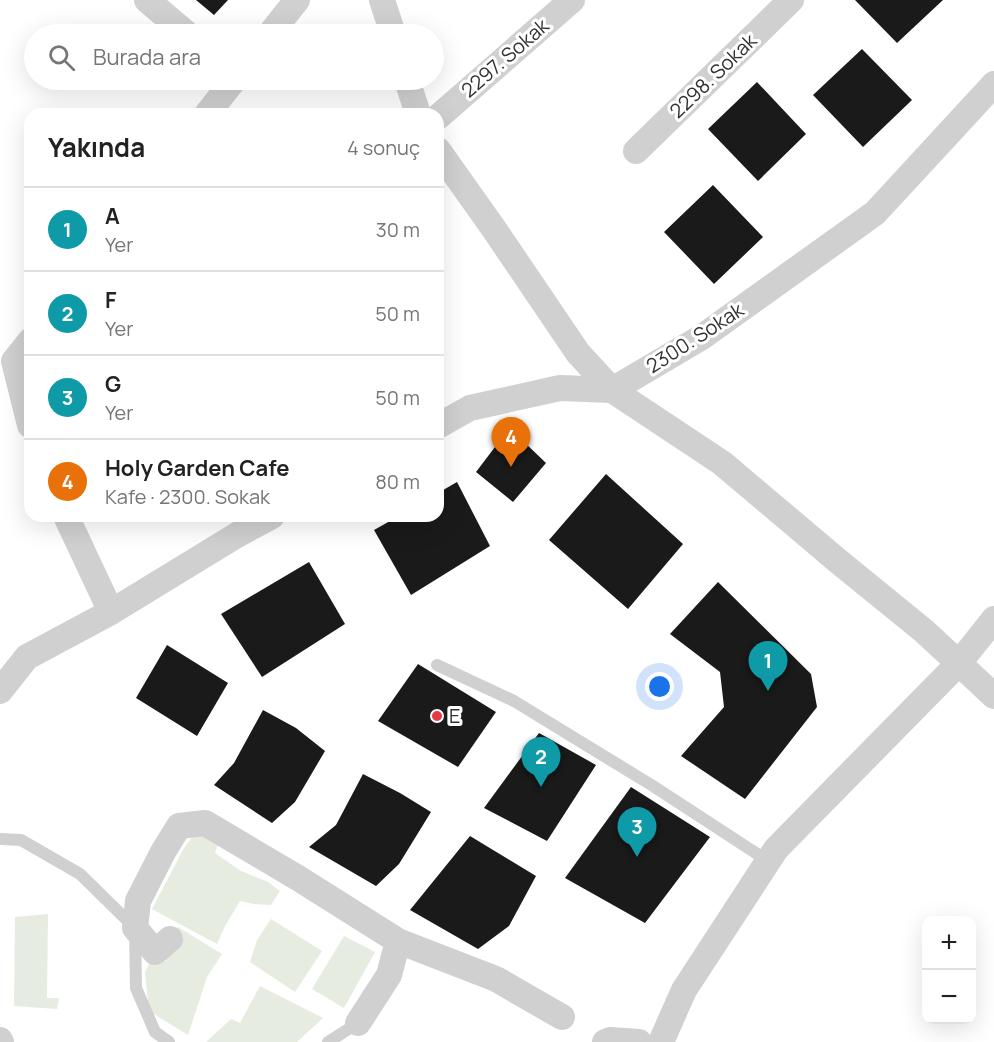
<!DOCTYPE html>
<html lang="tr">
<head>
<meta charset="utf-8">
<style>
  :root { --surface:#fff; --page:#f6f6f6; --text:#222; --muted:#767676; --line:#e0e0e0; --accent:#e63946 }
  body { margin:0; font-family:Manrope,sans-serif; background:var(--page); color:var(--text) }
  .controls { position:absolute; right:18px; bottom:18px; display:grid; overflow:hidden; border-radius:12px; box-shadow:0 6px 24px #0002 }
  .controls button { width:54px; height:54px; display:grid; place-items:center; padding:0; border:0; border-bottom:2px solid var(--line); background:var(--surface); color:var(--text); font:30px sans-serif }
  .you { position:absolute; left:660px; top:687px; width:21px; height:21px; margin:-15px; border:4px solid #fff; border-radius:50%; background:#1a73e8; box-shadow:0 0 0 9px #1a73e833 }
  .badge { display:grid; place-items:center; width:39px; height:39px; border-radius:50%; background:var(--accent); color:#fff; font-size:20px; font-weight:700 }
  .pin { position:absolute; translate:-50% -50px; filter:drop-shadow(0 2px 3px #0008) }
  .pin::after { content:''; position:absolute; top:32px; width:21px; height:18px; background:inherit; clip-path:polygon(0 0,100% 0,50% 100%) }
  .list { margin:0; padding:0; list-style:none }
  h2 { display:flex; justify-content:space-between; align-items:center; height:78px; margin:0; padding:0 24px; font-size:26px }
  h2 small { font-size:20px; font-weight:400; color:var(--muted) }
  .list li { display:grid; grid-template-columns:39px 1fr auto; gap:18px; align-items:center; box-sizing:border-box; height:84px; padding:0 24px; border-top:2px solid var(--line) }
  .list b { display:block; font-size:22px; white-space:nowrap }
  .list p { margin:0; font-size:20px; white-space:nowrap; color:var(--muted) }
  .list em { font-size:20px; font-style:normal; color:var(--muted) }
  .icon { flex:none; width:33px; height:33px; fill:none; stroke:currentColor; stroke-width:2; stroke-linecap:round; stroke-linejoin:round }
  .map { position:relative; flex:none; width:994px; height:1042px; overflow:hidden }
  .search { position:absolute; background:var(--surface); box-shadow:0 6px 24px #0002; left:24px; top:24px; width:420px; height:66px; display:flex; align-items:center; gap:15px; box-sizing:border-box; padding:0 21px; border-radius:33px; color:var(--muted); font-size:22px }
  .panel { position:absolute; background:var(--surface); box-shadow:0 6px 24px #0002; left:24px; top:108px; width:420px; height:414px; border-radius:18px }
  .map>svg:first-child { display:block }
</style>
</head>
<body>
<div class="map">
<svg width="994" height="1042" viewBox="0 0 994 1042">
  <rect width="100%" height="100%" fill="#fff"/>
  <path fill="#e6ecdf" d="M196 832 218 843 215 853 241 871 268 882 280 891 271 905 254 904 240 901 225 926 217 944 152 909 184 848Z
    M48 914 47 998H59L57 1009 14 1006 15 917Z
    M271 919 322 951 295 992 250 962 257 940Z
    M178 927 222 954 207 977 188 1035 149 1011 145 972 152 958 166 961 164 952Z
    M344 936 375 952 344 1008 312 989Z
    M260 986 323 1018 297 1042H206L231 1019 240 1023Z"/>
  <path fill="#1a1a1a" d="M196 0H228L214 15Z
    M855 0H943L897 43Z
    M862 49 912 100 863 147 813 95Z
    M757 82 806 134 758 181 708 129Z
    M713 185 763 237 714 284 664 232Z
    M522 440 546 463 513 502 476 472 498 443Z
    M606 474 683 544 628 609 549 540Z
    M457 482 490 546 411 595 374 530 399 516H438V493Z
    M309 562 345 624 262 677 221 614Z
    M718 582 811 674 817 707 745 799 681 756 724 707 720 672 670 634Z
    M167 645 228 683 197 736 136 698Z
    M418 664 496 712 458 767 378 721Z
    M263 710 296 728 325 751 295 802 272 823 214 785 234 763Z
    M539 733 596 765 547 841 484 808Z
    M363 774 400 793 431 812 399 864 376 886 309 847 336 825Z
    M631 787 710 837 645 923 565 878Z
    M470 836 536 876 509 926 478 949 410 910Z"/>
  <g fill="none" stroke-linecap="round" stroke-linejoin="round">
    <path stroke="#d0d0d0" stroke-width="12" d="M437 665 514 701 653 786 768 861
      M0 839 21 840 80 874 135 928 136 988 155 1032 169 1042
      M328 1042 358 1023"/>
    <path stroke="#d0d0d0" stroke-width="26" d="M147 0 187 34
      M382 0 393 34
      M270 34 297 0
      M407 80 418 114
      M207 114 234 80
      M438 117 572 0
      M438 150 494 229 578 353 612 390 702 337 875 213 994 84
      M636 151 791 0
      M30 341 14 361 30 425
      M438 426 470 408 560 388 612 390 722 463 838 561 924 631 994 696
      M111 612 237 535 272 516
      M0 691 27 657 111 612 66 516
      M170 939 155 952 135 928 138 901 163 852 179 826 205 823 298 878 398 941
      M358 1023 389 975 398 941 496 979 562 1017
      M0 1040 1 1042
      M605 1042 610 1040 639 1042
      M661 1042 684 990 776 849 959 663 994 619"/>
  </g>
  <circle fill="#e63946" stroke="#fff" stroke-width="2" cx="437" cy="716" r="6"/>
  <g text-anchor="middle" stroke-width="6" stroke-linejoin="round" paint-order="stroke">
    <g font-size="20" fill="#333" stroke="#fff">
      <text transform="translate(505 58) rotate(-41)" y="7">2297. Sokak</text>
      <text transform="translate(713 76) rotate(-44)" y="7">2298. Sokak</text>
      <text transform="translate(695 338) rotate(-33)" y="7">2300. Sokak</text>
    </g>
    <g font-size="20" fill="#333" stroke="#fff" text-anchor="start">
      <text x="449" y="723">E</text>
    </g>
  </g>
</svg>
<div class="controls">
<button>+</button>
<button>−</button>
</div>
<div class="you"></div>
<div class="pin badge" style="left:768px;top:691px;background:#0f9aa8">1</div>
<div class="pin badge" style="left:541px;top:787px;background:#0f9aa8">2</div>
<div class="pin badge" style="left:637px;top:857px;background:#0f9aa8">3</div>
<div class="pin badge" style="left:511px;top:467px;background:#e8710a">4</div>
<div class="search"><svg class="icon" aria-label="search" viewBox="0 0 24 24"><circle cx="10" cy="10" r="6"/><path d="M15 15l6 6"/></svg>Burada ara</div>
<section class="panel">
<h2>Yakında<small>4 sonuç</small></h2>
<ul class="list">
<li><span class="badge" style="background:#0f9aa8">1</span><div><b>A</b><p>Yer</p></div><em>30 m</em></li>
<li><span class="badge" style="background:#0f9aa8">2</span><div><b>F</b><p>Yer</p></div><em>50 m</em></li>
<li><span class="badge" style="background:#0f9aa8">3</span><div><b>G</b><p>Yer</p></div><em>50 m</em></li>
<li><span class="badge" style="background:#e8710a">4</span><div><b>Holy Garden Cafe</b><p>Kafe · 2300. Sokak</p></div><em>80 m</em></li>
</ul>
</section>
</div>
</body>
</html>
